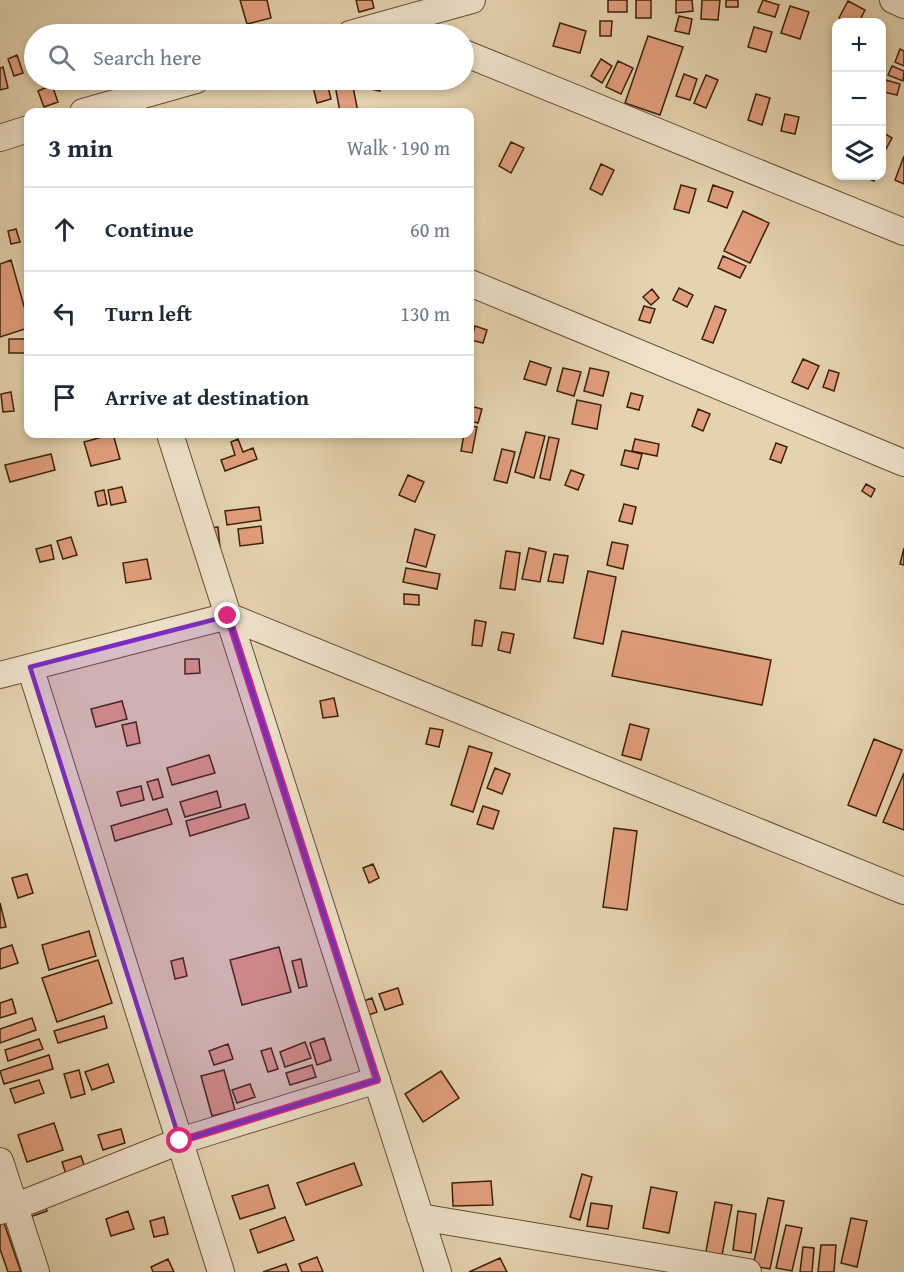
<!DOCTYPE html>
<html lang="en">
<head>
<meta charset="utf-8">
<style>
  :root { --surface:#fff; --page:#f6f6f7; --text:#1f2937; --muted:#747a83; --line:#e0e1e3 }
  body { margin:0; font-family:"Gentium Book Plus",serif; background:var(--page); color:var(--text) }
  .controls { position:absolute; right:18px; top:18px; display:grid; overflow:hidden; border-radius:12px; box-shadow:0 3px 9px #0003 }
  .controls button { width:54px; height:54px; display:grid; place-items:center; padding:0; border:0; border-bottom:2px solid var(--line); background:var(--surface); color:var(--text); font:30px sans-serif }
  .stop { position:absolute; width:18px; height:18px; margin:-14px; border:4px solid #db2777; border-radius:50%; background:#fff }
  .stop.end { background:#db2777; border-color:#fff; box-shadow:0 2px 6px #0008 }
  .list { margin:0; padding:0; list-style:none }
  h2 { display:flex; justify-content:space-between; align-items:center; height:78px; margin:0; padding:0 24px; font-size:26px }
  h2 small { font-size:20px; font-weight:400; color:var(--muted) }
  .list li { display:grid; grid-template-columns:39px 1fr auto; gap:18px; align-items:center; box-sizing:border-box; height:84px; padding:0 24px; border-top:2px solid var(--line) }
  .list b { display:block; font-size:22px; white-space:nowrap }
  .list em { font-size:20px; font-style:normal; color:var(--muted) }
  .icon { flex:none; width:33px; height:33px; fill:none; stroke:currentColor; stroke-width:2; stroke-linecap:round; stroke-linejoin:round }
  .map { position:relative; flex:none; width:904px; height:1272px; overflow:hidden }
  .search { position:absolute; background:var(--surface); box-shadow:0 3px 9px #0003; left:24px; top:24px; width:450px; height:66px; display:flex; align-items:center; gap:15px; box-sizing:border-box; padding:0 21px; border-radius:33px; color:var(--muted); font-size:22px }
  .panel { position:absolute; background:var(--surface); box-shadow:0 3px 9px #0003; left:24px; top:108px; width:450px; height:330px; border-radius:12px }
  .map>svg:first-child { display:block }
</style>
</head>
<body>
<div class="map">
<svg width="904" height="1272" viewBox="0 0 904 1272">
  <rect width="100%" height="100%" fill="#e5d3af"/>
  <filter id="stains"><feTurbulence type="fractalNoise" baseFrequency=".00333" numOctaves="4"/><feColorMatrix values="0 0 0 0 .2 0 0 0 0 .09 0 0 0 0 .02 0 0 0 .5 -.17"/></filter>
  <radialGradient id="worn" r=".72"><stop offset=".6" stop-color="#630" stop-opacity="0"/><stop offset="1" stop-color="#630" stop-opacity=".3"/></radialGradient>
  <path fill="#e29e7c" stroke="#3c200b" stroke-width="1.5" d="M240 0H267L271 18 247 24Z
    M356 0H372L374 8 359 12Z
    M608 0H627V12H608Z
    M636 0H651V18H636Z
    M676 0H692L693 11 676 13Z
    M702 0H720L718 20 701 19Z
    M726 0H738V7H726Z
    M763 0 779 5 775 17 758 12Z
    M848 1 865 10 859 22H848L839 18Z
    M790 6 809 12 800 39 781 33Z
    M679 16 692 19 689 34 675 31Z
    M600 21H612L611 36H600Z
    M560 23 586 31 580 53 553 46Z
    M754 27 772 32 766 52 748 47Z
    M648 36 683 47 660 115 625 103Z
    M900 49 904 51V66L895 62Z
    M17 55 23 73 14 76 8 59Z
    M601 59 612 66 602 83 591 76Z
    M618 61 633 68 621 94 606 87Z
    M892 66 904 71 903 81 888 75Z
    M3 67 8 88 0 90V68Z
    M684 74 697 79 690 100 676 96Z
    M706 75 718 80 706 108 694 103Z
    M368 80H382L380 91 366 88Z
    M886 80 900 84 897 95 884 92Z
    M352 82 358 112H340L335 85Z
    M327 83 331 99 317 103 313 87Z
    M52 85 58 102 44 107 38 91Z
    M756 94 770 98 762 125 748 120Z
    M785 114 799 117 795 134 781 131Z
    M882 132 892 138 882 156Z
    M511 142 524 148 511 173 499 166Z
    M904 156V184L895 180Z
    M601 164 614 170 602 195 590 189Z
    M862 176H876L874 181Z
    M681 185 696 189 689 213 674 209Z
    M713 185 733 192 727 208 708 201Z
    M743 211 769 223 750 263 724 251Z
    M16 229 20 242 11 244 8 231Z
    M723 256 746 266 740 278 718 268Z
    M11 260 28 320V328L0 337V264Z
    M679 288 693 295 687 307 673 300Z
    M652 289 659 298 651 305 643 297Z
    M644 306 655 309 650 323 639 320Z
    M715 306 726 310 713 343 702 339Z
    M475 326 487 330 483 343 471 340Z
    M9 339H25L26 353H9Z
    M803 359 819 366 808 389 792 382Z
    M530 361 551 368 546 385 524 379Z
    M563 368 581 372 574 396 557 391Z
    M590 368 609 372 603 396 584 391Z
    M829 370 839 373 834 391 823 387Z
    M11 392 14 411 3 412 1 394Z
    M631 393 643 396 639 410 627 407Z
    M577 400 601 405 597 429 572 424Z
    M470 406 482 409 478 423 470 421Z
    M698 409 710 414 703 431 692 426Z
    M470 426 477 427 472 453 461 451 464 434H470Z
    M526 432 545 436 534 478 515 472Z
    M113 434 120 459 91 466 84 442Z
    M549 437 559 439 550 480 540 478Z
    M238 439 243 452 253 448 257 459 225 471 221 460 235 455 231 442Z
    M635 439 659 444 657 456 632 451Z
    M776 443 787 447 781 463 770 459Z
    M502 449 515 452 507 483 494 480Z
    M625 450 642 454 638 469 621 465Z
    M51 454 55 470 10 482 5 465Z
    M571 470 584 475 578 490 565 485Z
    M408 475 424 482 415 502 399 495Z
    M866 484 875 489 871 497 862 491Z
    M122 487 126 502 111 505 108 490Z
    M104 490 107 504 98 506 95 492Z
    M624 504 636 507 632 524 619 521Z
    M259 507 261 520 227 525 225 511Z
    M261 526 263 543 240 546 238 529Z
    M218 527 220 548 210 550 208 528Z
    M415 529 435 535 426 567 407 562Z
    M71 537 77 555 63 559 57 541Z
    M612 542 628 545 623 569 607 565Z
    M51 545 54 559 40 562 36 549Z
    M529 548 546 552 540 582 522 579Z
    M904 548V565L900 564Z
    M506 551 520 553 515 590 500 588Z
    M554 554 568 556 563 583 548 581Z
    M147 559 151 579 126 583 123 563Z
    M406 568 440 574 437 589 403 582Z
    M588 571 616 577 603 644 574 638Z
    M404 594 419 595V605L404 604Z
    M475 620 486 622 482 646 472 645Z
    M622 631 771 660 762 705 612 676Z
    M502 632 514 634 510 653 498 650Z
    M185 659H199L200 673 185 674Z
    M334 698 338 716 323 718 320 701Z
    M122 701 127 719 96 727 91 709Z
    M136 722 140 743 127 746 122 725Z
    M630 724 649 729 641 760 622 755Z
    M430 728 443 730 439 747 426 744Z
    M874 739 902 750 876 816 848 805Z
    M469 746 492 753 473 812 451 805Z
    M209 755 215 773 172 785 167 768Z
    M495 768 510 774 502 794 487 788Z
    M904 773V830L883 822Z
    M158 779 163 797 153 800 147 782Z
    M141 786 144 800 121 806 117 792Z
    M217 791 221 807 185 817 180 802Z
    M245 804 249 818 190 836 186 821Z
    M483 806 499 811 493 829 477 824Z
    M167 809 172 824 115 841 111 826Z
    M614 828 637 831 627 910 603 907Z
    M373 864 379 878 369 883 363 868Z
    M27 874 33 893 18 898 12 878Z
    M0 903 6 927 0 928Z
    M89 931 96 956 49 970 42 945Z
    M12 945 18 963 0 969V949Z
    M279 947 291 992 242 1005 230 960Z
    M183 958 187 976 175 979 171 961Z
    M301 959 307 986 299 988 292 961Z
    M98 960 112 1003 57 1022 42 978Z
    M398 988 403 1004 385 1010 379 994Z
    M372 998 377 1012 366 1016 361 1002Z
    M12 999 16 1013 0 1018V1003Z
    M104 1016 107 1028 58 1043 54 1031Z
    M32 1018 36 1030 0 1043V1029Z
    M324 1038 331 1060 317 1065 310 1043Z
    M39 1039 43 1049 8 1061 5 1050Z
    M305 1042 311 1058 285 1067 280 1052Z
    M228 1044 233 1059 214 1065 209 1051Z
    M271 1048 278 1069 268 1072 261 1051Z
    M49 1055 53 1069 4 1084 0 1071Z
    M108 1064 114 1082 92 1090 85 1072Z
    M312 1065 316 1077 290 1085 286 1073Z
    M79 1070 85 1094 71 1098 64 1074Z
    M224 1070 235 1110 212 1116 201 1076Z
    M441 1071 459 1098 423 1122 405 1094Z
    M39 1080 44 1093 15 1103 10 1089Z
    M250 1084 255 1097 237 1103 232 1090Z
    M54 1123 63 1150 27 1162 18 1135Z
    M121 1129 125 1143 103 1150 98 1135Z
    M81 1156 87 1174 68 1180 62 1162Z
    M354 1163 362 1185 306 1205 297 1183Z
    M582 1174 592 1177 580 1220 570 1217Z
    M491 1181 493 1205 453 1206 452 1183Z
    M268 1185 275 1208 240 1219 232 1196Z
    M651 1187 677 1192 669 1233 643 1228Z
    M768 1198 784 1201 770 1269 753 1266Z
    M44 1202 47 1211 30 1217 27 1208Z
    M715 1202 732 1205 721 1260 705 1257Z
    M591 1203 612 1206 608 1229 587 1226Z
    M128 1211 134 1229 111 1236 106 1219Z
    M738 1211 756 1214 751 1253 733 1250Z
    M164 1217 168 1234 154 1237 150 1221Z
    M285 1217 294 1240 258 1253 250 1230Z
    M851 1218 867 1221 857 1267 841 1263Z
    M3 1220 21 1272H8L0 1249V1221Z
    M786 1225 802 1228 792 1271 776 1268Z
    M821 1245H836L834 1272H818Z
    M803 1247 814 1248 812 1272H800Z
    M317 1257 323 1272H302L299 1264Z
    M500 1258 507 1272H469Z
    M168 1259 174 1272H153L151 1267Z
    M286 1264 289 1272H263Z"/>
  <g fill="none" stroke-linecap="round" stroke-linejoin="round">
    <g stroke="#664d34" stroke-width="28">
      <path id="street" d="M893 0 904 5
        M350 34 472 0
        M464 53 904 232
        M83 112 196 80
        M0 138 28 129
        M470 283 904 463
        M170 434 438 1272
        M30 667 221 1272
        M0 675 228 616 904 891
        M0 1161 36 1272
        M0 1211 14 1207 180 1141 377 1080
        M420 1217 748 1272"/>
    </g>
    <use href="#street" stroke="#eee2cb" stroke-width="26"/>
  </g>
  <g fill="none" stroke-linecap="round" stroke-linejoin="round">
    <path stroke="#db2777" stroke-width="8" d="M180 1141 377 1080 228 616"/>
  </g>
  <path fill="#7b2cbf" fill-opacity="0.2" stroke="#7b2cbf" stroke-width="4.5" stroke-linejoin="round" d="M228 616 377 1080 180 1141 30 667Z"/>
  <rect width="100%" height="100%" filter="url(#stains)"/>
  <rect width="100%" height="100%" fill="url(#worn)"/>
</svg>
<div class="controls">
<button>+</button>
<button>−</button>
<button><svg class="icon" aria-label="layers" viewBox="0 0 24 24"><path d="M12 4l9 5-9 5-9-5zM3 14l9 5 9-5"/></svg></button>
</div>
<div class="stop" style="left:180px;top:1141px"></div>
<div class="stop end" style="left:228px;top:616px"></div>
<div class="search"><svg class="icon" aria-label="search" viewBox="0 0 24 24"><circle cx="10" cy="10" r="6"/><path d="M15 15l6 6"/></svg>Search here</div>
<section class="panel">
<h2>3 min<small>Walk · 190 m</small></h2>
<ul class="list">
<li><svg class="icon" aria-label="ahead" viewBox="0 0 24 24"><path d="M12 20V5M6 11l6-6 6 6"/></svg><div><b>Continue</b></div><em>60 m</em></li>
<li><svg class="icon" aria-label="left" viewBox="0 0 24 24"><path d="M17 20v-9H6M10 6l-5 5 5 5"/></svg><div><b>Turn left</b></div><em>130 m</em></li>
<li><svg class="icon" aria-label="arrive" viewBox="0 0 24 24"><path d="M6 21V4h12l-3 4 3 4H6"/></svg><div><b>Arrive at destination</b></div></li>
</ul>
</section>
</div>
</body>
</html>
